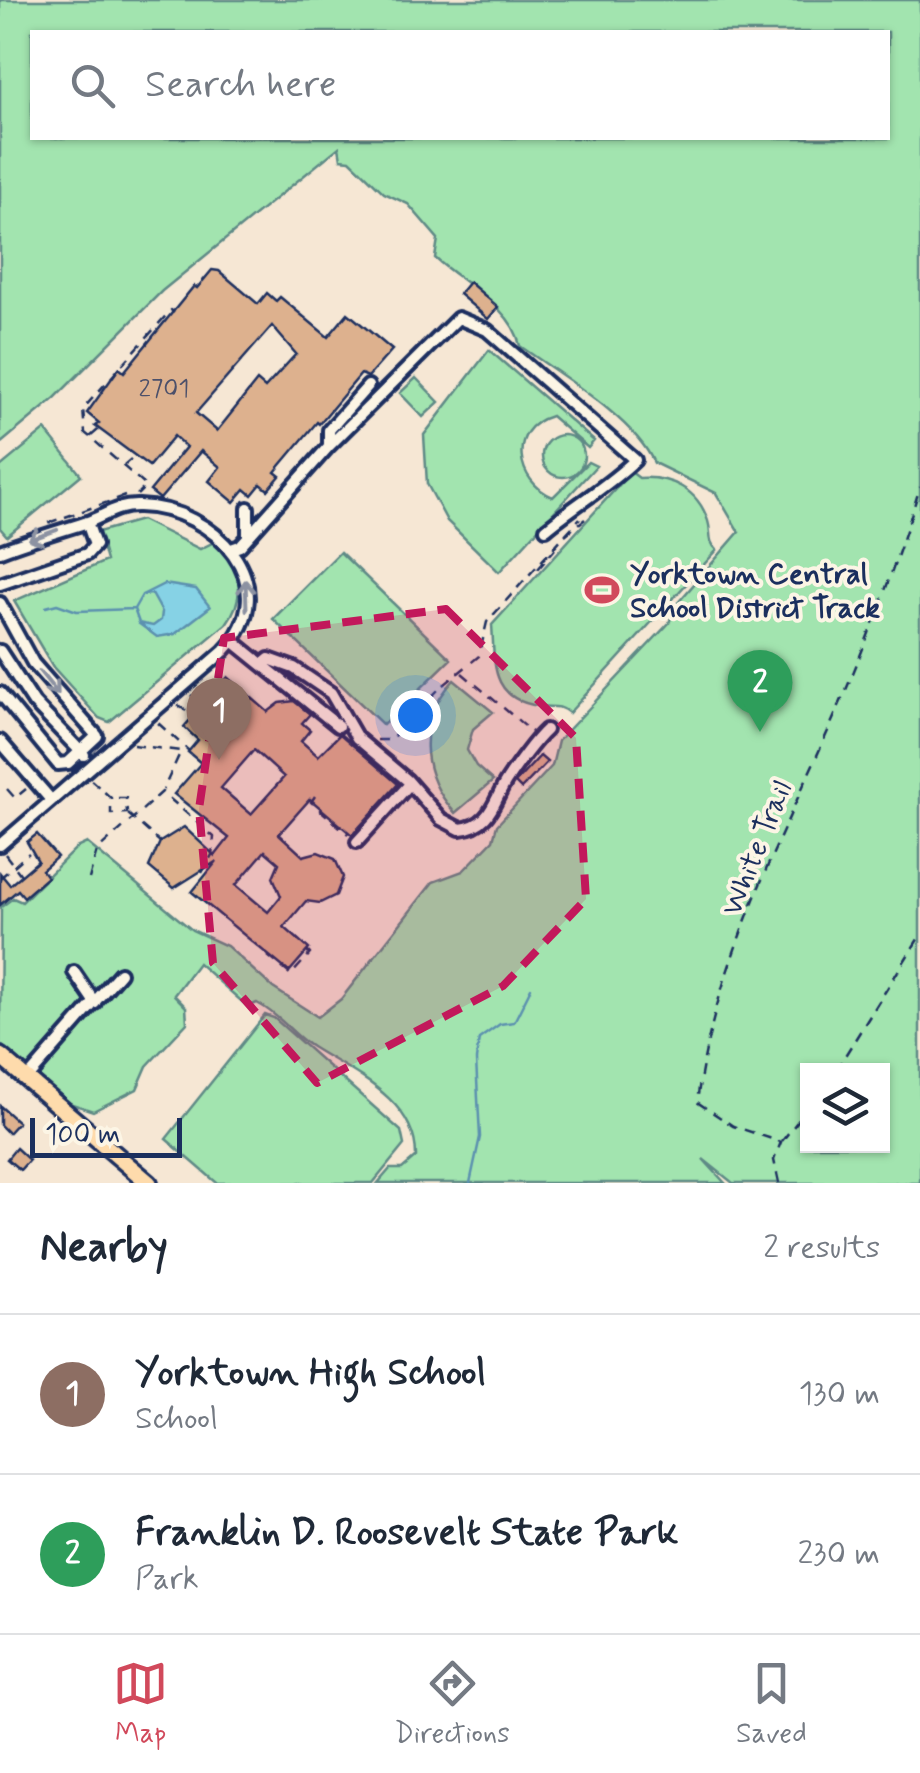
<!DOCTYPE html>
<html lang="en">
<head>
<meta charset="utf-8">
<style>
  :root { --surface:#fff; --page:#f2f2f3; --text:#1f2937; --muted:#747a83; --line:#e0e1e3; --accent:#d1495b }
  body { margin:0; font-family:Mynerve,sans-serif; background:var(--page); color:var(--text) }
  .controls { position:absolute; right:30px; bottom:30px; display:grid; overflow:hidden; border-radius:0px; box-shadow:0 2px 8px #0004 }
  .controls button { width:90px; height:90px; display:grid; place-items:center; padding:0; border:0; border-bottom:2px solid var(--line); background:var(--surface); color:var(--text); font:50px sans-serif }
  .scale { position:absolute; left:30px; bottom:25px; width:152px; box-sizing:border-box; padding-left:10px; border:5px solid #1b2f5e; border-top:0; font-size:28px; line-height:35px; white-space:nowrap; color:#1b2f5e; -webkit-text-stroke:8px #fcf5e5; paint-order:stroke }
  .you { position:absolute; left:415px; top:715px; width:35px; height:35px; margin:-25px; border:8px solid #fff; border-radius:50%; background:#1a73e8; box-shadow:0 0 0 15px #1a73e833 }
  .badge { display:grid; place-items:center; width:65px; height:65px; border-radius:50%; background:var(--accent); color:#fff; font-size:32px; font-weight:700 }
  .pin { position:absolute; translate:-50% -82px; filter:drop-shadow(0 2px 5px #0008) }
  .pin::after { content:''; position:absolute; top:52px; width:35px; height:30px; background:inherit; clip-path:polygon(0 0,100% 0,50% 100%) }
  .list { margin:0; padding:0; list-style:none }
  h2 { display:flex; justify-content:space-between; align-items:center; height:130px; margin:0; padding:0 40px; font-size:42px }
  h2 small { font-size:32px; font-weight:400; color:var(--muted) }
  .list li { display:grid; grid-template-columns:65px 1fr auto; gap:30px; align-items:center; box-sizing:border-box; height:160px; padding:0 40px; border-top:2px solid var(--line) }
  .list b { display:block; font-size:38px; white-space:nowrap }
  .list p { margin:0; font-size:32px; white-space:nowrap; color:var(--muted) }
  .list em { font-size:32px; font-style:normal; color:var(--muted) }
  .icon { flex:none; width:55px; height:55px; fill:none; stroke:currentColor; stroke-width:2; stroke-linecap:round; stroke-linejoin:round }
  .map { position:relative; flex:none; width:920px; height:1183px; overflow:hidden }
  .search { position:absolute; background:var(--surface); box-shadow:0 2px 8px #0004; left:30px; right:30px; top:30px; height:110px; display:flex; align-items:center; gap:25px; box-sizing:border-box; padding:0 35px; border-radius:0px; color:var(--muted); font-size:38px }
  .sheet { height:450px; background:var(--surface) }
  nav { display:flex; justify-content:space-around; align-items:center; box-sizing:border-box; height:140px; border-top:2px solid var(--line); background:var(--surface); font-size:28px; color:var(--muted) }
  nav a { display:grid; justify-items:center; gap:5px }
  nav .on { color:var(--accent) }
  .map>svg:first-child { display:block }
</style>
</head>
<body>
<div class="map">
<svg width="920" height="1183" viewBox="0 0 920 1183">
  <rect width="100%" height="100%" fill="#f6e7d4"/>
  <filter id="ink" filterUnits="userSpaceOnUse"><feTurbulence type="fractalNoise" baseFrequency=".01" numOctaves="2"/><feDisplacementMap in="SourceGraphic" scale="20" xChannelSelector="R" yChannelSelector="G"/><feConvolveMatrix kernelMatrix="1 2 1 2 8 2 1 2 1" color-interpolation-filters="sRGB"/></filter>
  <g filter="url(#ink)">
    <path fill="#a2e4af" stroke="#5e8a86" stroke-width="2.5" fill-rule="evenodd" d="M0 0H920V1183H733L703 1159 725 1183H378L390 1169H402L416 1157C417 1100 353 1073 312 1047 292 1034 279 1014 257 1003L248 1007 198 963 174 995 186 1007 187 1023 147 1066 137 1089 93 1111 69 1103 0 1044 1 907 13 898 22 902 76 848 87 843 192 930 227 946 273 988 318 1017 341 999 433 882 463 871 493 840 497 825 552 766 558 741 669 623 676 605 739 532 716 493 654 463C635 419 559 374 520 346 513 307 463 284 435 258L438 239 408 204 384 193 350 160 341 159 339 147 162 291 55 398 0 444ZM32 32H888V138H32ZM808 1070H882V1146H808Z
      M489 350 594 441 588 448 551 416C507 429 516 482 553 497L588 462 596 466 499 572 447 521 427 484 424 435Z
      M416 378 439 402 423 417 400 393Z
      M45 430 81 475 7 536 0 528V467Z
      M542 456a21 21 0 1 1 42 0a21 21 0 1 1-42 0Z
      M631 472 639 478C670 476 698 489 708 521 712 533 707 541 717 550L569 713C559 704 552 708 539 706 488 699 495 659 492 625Z
      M141 520 200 549 216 541C240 567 248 594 226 624L109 722 99 718 53 667 14 601 106 561 98 532Z
      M340 552 451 659 383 725 273 619Z
      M454 680 493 712 473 729 467 750 476 766 493 781 455 813C419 773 416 721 454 680Z
      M265 1015 274 1018 401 1131 404 1145 373 1183H217L166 1139Z"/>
    <path fill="#86d2e5" stroke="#5b91af" stroke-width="2.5" d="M164 584 196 589 210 607 175 634 157 637 138 623 153 626 161 620 162 612 152 594 142 595Z"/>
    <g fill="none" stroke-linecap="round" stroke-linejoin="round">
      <path stroke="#5b91af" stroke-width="2.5" d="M46 607 57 604 77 611 134 609
        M139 623 134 609 142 595
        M470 1183 480 1137 476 1060 479 1039 500 1024 514 1022 531 988"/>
    </g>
    <path fill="#ddb18e" stroke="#1b2f5e" stroke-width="2.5" fill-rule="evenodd" d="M212 270 219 271 258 304 267 293 276 301 280 297 328 337 348 313 392 350 368 377 361 374 319 424 317 422 275 472 280 476 268 490 261 484 252 495 245 489 234 502 209 481 220 467 201 451 160 499 150 491 186 447 174 436 149 466 95 426 99 423 87 413 119 368 124 372 194 286 197 288ZM272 326 296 354 265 388 257 381 217 431 196 413Z
      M469 282 498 307 488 319 459 294Z
      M228 677 268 712 280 703 294 701 310 714 302 723 310 730 301 741 318 756 340 734 398 784 352 835 310 799 279 834 303 856 318 852 335 859 343 877 336 895 320 903 306 901 284 927 309 949 289 972 192 892 217 861 174 888 149 867 160 842 184 827 215 856 229 838 174 794 201 763 188 752 198 740 184 727ZM254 750 284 777 251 814 221 788ZM265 851 279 863 273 877 281 896 268 912 236 885Z
      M540 756 547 762 521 789 515 783Z
      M37 834 57 857 42 870 47 877 24 897 18 890 0 905V873L10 885 38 861 27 842Z
      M0 1106 18 1122 8 1133 0 1125Z
      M16 1148 29 1160 20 1170 7 1159Z"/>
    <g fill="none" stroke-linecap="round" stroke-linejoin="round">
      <g stroke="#1b2f5e" stroke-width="18">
        <path id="minor" d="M329 446V430L368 386
          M248 537V508
          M231 549 240 546 329 446 458 318 487 330 635 460C607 487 576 504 546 529
          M0 551C29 540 59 531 88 522 106 515 118 505 139 506 214 508 287 584 224 651L0 845
          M0 584 87 554 95 545 87 522
          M0 603 33 663 97 736 68 763 58 764 0 693
          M233 641 338 726
          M0 651 34 703 84 755
          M263 664 269 659 294 668 331 693 357 738 407 780 441 819 460 829C492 826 494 799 507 780 516 766 535 740 546 730
          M0 741 51 800
          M357 842 408 786
          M74 972 95 1003
          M27 1079 120 973"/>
      </g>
      <g stroke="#1b2f5e" stroke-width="22">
        <path id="highway" d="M0 1056 149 1183"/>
      </g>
      <path stroke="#1b2f5e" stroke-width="2.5" stroke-dasharray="10 8" stroke-linecap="butt" d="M98 430 90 437 146 486 137 495
        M90 437 85 433 83 409 171 310 174 313
        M124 465 131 459
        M48 523 125 496
        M565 535 585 519
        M538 569 555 549
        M462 673 532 732
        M191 695 202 705
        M178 705 193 716
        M158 723 189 751
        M377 740H390L439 689 479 656 487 622 580 518
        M133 745 181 751 163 790
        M91 780 111 798V814L127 813 126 798H111
        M7 789 15 798 26 789
        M315 796 311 802 348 834
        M128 814 160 842
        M5 854 21 875
        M0 878 29 853
        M89 879 97 851 162 792 214 837 212 855 202 873
        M268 956 291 975 310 954 307 951
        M836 1070 920 936
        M782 1141 808 1108
        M779 1183 774 1160 781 1142 733 1126 697 1102C714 968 778 844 832 722 866 646 895 567 920 487"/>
      <use href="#minor" stroke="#fcf5e5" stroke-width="10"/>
      <use href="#highway" stroke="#fedbac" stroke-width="15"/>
    </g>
    <defs><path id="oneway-shaft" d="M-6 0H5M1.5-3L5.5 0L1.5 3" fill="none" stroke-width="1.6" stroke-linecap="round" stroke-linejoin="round" transform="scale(2.5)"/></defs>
    <g stroke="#8c92a2">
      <use href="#oneway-shaft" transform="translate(43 535) rotate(160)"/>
      <use href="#oneway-shaft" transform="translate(246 595) rotate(-92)"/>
      <use href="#oneway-shaft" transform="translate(49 683) rotate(51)"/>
    </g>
  </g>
  <path fill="#c2185b" fill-opacity="0.2" stroke="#c2185b" stroke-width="8" stroke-dasharray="20 12" stroke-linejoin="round" d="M446 609 576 738 586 899 503 986 317 1083 213 963 199 809 224 638Z"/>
  <defs>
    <g id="stadium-bare" transform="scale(2.7)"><path d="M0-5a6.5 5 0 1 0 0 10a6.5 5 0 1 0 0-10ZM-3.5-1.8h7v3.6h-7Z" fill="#d1495b" stroke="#fcf5e5" stroke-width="2.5" paint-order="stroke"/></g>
  </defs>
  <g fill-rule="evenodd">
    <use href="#stadium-bare" x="602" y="590"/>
  </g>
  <g text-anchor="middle" stroke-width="8" stroke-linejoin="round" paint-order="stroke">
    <g font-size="25" fill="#4c506a">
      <text x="164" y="396">2701</text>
    </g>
    <g font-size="30" font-weight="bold" fill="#1b2f5e" stroke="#fcf5e5" text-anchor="start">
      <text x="630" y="583">Yorktown Central<tspan x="630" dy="34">School District Track</tspan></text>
    </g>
    <g font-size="30" fill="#1b2f5e" stroke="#fcf5e5">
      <text transform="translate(756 848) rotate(-68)" y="10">White Trail</text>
    </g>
  </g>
</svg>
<div class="controls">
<button><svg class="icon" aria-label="layers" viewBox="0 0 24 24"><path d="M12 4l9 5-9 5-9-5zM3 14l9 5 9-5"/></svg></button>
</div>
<div class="scale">100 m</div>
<div class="you"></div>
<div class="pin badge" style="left:219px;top:760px;background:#8d6e63">1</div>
<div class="pin badge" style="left:760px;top:732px;background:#2e9e5b">2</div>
<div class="search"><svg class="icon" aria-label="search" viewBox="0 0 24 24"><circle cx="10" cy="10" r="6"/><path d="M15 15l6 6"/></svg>Search here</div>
</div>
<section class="sheet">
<h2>Nearby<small>2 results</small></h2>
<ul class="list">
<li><span class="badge" style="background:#8d6e63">1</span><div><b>Yorktown High School</b><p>School</p></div><em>130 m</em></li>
<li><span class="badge" style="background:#2e9e5b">2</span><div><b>Franklin D. Roosevelt State Park</b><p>Park</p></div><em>230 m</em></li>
</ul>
</section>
<nav>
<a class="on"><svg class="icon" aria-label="map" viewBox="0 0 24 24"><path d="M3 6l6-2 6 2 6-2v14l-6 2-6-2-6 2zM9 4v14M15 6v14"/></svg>Map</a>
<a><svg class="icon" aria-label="directions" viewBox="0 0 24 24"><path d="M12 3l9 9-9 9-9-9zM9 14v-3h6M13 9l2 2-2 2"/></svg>Directions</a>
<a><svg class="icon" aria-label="saved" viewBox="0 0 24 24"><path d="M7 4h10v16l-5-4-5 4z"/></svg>Saved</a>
</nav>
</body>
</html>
